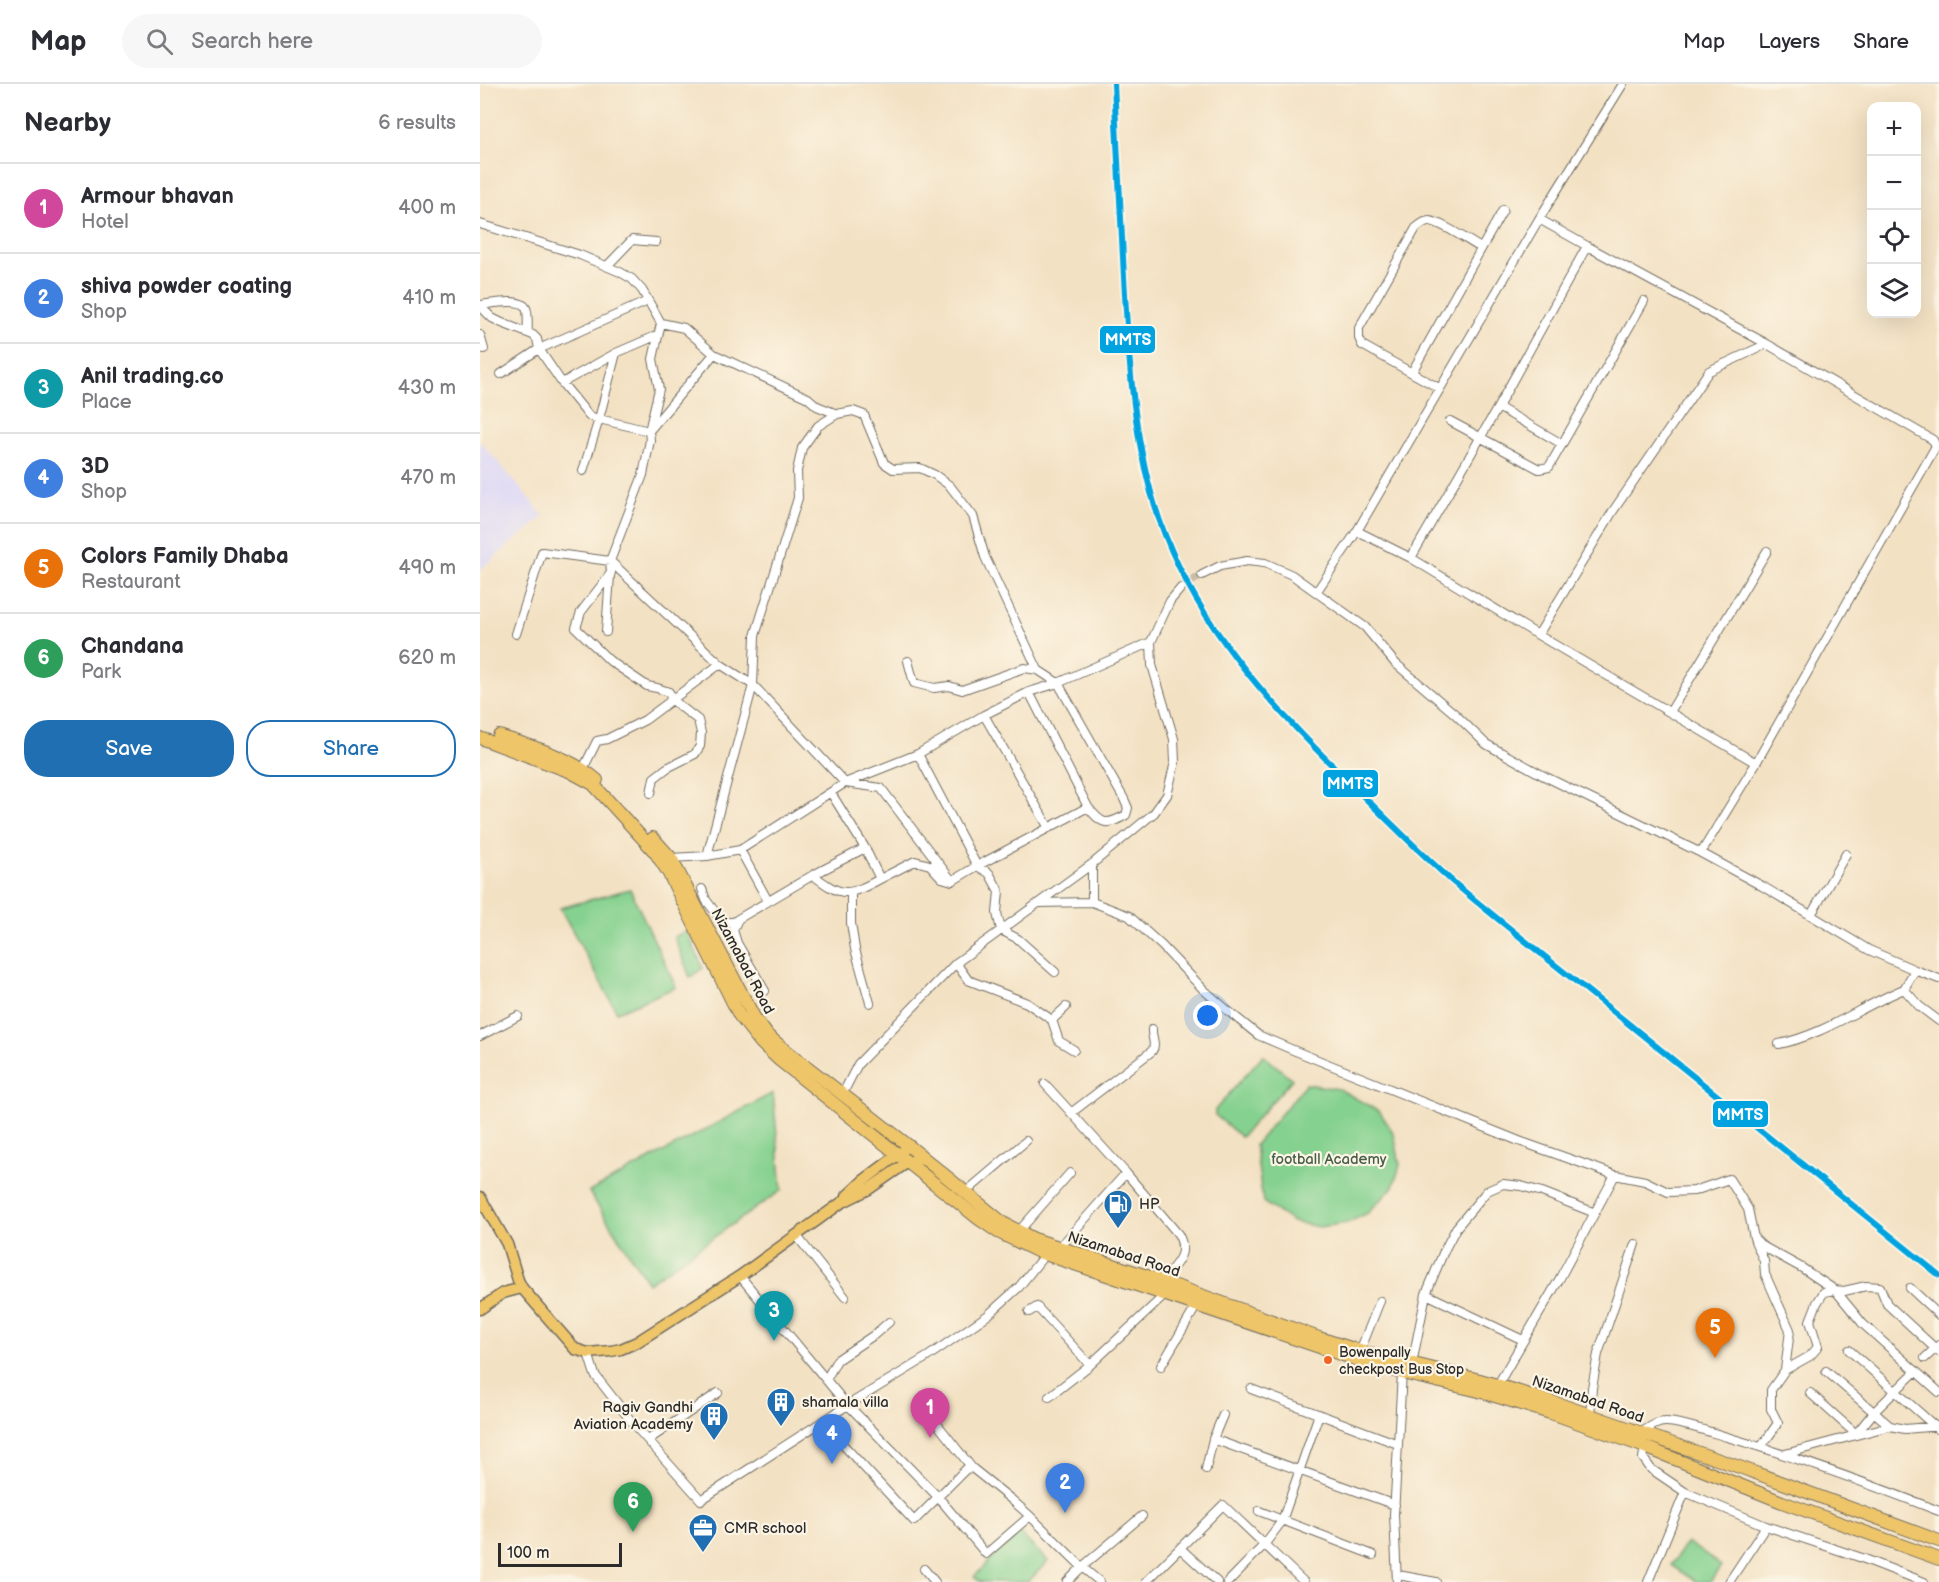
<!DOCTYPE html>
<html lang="en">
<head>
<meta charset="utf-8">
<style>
  :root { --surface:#fff; --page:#f7f7f7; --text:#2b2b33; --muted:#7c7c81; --line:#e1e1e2; --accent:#1f6fb2 }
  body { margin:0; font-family:"Balsamiq Sans",sans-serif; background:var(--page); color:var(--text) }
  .controls { position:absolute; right:18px; top:18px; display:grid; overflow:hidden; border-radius:12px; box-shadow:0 6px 24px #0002 }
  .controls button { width:54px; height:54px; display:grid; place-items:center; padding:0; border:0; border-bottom:2px solid var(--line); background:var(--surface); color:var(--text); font:30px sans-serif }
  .scale { position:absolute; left:18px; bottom:15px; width:124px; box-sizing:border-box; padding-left:6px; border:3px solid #2b2b2b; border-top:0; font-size:16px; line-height:21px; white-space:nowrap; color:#2b2b2b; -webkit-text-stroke:4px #fcf5e5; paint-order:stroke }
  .you { position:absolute; left:728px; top:932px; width:21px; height:21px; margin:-15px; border:4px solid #fff; border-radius:50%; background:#1a73e8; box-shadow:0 0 0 9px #1a73e833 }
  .badge { display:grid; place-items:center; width:39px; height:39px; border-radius:50%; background:var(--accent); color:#fff; font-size:20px; font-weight:700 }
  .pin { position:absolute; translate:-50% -50px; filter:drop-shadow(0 2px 3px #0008) }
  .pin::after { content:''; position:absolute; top:32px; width:21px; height:18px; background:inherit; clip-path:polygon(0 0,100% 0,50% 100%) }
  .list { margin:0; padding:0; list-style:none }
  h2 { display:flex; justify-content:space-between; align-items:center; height:78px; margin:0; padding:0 24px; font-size:26px }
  h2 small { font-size:20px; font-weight:400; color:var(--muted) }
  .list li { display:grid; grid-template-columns:39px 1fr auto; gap:18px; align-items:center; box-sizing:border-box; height:90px; padding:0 24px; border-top:2px solid var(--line) }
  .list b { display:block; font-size:22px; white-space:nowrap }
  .list p { margin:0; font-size:20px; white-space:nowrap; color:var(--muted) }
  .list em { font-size:20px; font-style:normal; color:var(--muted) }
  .actions { display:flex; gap:12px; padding:18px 24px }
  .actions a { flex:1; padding:14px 0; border:2px solid var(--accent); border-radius:24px; text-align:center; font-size:21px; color:var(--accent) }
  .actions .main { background:var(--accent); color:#fff }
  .icon { flex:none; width:33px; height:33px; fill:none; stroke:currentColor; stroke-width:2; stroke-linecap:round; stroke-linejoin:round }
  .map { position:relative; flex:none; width:1459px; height:1498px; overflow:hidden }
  header { display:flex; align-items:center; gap:36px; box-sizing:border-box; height:84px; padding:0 30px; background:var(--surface); border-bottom:2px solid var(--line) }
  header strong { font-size:28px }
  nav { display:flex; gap:33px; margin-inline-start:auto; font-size:21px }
  .search { width:420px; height:54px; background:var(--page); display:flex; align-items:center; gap:15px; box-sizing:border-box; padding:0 21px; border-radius:33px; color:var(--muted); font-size:22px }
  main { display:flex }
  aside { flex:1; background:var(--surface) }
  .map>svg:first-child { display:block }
</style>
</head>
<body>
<header>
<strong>Map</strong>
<div class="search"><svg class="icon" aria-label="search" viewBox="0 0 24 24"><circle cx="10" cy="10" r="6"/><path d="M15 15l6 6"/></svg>Search here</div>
<nav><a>Map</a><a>Layers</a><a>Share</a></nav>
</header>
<main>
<aside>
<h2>Nearby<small>6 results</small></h2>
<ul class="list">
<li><span class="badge" style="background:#d1479c">1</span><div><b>Armour bhavan</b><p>Hotel</p></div><em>400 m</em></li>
<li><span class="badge" style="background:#3f7fe0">2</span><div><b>shiva powder coating</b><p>Shop</p></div><em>410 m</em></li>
<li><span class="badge" style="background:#0f9aa8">3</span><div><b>Anil trading.co</b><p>Place</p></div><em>430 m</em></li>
<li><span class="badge" style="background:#3f7fe0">4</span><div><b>3D</b><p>Shop</p></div><em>470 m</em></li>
<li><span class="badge" style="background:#e8710a">5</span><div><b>Colors Family Dhaba</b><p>Restaurant</p></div><em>490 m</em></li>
<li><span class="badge" style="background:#2e9e5b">6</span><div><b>Chandana</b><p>Park</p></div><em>620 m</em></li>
</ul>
<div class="actions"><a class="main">Save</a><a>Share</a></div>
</aside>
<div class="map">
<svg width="1459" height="1498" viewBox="0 0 1459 1498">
  <rect width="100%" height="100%" fill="#fcf5e5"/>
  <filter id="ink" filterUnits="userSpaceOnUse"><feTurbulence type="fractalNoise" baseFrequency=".0167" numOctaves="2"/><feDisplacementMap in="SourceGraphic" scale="12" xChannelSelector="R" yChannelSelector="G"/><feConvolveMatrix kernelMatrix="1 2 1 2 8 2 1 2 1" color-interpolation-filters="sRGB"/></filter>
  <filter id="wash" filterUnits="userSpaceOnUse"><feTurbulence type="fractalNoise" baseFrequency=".008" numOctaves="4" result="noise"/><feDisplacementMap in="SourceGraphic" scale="24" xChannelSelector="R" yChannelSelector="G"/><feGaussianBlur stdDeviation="1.35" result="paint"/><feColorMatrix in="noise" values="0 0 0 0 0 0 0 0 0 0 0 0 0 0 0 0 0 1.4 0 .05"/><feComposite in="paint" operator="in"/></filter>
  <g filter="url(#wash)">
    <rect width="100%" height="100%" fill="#f3e1c3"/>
    <path fill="#dad6f7" d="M0 357 64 432 0 486Z"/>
    <path fill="#85d18f" stroke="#587e5d" stroke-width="1.5" d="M150 805 196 903 137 928 80 824Z
      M207 847 223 884 210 893 194 853Z
      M783 971 812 995 761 1053 735 1031V1026Z
      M826 1000 859 1005 900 1028 914 1050 920 1081 913 1103 888 1129 867 1139 839 1143 813 1138 783 1118 775 1061Z
      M293 1009 302 1106 168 1199 109 1108Z
      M538 1448 568 1477 548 1498H500L494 1493Z
      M1207 1458 1241 1482 1230 1498H1216L1191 1481Z"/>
  </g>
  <g filter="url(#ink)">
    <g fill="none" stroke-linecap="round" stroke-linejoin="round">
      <path stroke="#cbbda5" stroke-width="8" stroke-dasharray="8 4" stroke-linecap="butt" d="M701 504 722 491"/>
      <g stroke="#716b60" stroke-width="10">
        <path id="minor" d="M0 140 100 171 140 188 152 195 162 206 181 239 173 275 179 305 169 347 170 356 163 391 130 477 240 580 273 601 365 699 438 670 504 631 549 608 578 599 671 558
          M127 182 152 156 176 158
          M0 221C11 220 41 213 46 224 49 230 47 241 48 248
          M0 222 12 234 22 239 53 251 57 255 59 265 21 290
          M181 239 204 244 234 270 328 314 337 322 357 330
          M0 251 4 265
          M136 269 119 335 109 332 82 299 59 265 168 217
          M932 288 1023 126
          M82 299 136 269 178 251
          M959 304 882 261 879 254V244L936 144C940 141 944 137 949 137 960 137 990 158 1001 164
          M1018 323 1107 162 1059 135
          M970 337 1059 385 1069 383 1164 217
          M103 387 119 335 169 347 234 270
          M877 447 931 474 1018 323 1082 360
          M931 474 1058 551 1133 427 1229 287 1287 260 1107 162
          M722 491 740 482 767 477 785 479 812 491 885 543 915 579 975 630 1006 660 1064 692 1221 769 1276 679
          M837 507 877 447 1059 135 1143 0
          M126 548 130 491
          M36 550 62 468 130 477 131 489 101 528 96 544 130 577 167 602 177 604 189 608 191 615 218 636 221 649 220 662 215 670 187 684 174 694 171 709
          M1058 551 1276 679 1456 362 1453 356 1287 260
          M428 577 434 599 454 604 469 602 482 606 544 584 558 586
          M1190 628 1287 467
          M504 631 569 744
          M438 670 497 782 509 789 519 807 517 829 521 846 538 855 575 888
          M103 685 117 657 127 655 165 636 240 580
          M385 764 400 795 435 777 450 781 462 794 472 797
          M260 766 288 817
          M1221 769 1282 802 1389 866 1435 886 1424 905 1439 922 1459 937
          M227 772 260 766 365 699 401 704 472 797 497 782 608 723
          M191 774 227 772 273 601 275 552 318 414 317 387 322 364 338 342 357 330 373 327 384 331 404 379 413 385 440 384 455 391 470 402 493 432 505 473 558 586 578 599 644 715 648 724 646 731C626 742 622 741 608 723L549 608
          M333 791C363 814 368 812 400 795
          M222 805 226 816 243 838H254L258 835
          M371 808V839L375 865 390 919
          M612 818 649 832 682 862 724 906 747 926 778 951 813 966 1039 1057 1135 1091 1165 1097 1188 1108 1214 1107 1249 1095 1268 1125 1274 1154 1282 1162 1322 1184 1355 1206 1364 1207 1386 1202 1400 1203 1407 1220 1459 1268
          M559 819 612 818V780
          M1331 831 1366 770
          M476 879 488 896 547 919 572 936 586 923
          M1435 886 1459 895
          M285 907 257 859 253 846 258 835 333 791 385 764 351 709
          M572 936 579 957 594 966
          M0 952 38 932
          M1299 960C1344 951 1382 922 1424 905
          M565 1000 646 1089 698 1150C710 1170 694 1182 682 1197
          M362 1011 378 980 476 879 612 780 674 729 687 711 695 678 694 655 672 581 671 558 690 517 701 504
          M591 1029 672 967C677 960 671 953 672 945
          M486 1108 546 1057
          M539 1147 590 1089
          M316 1151 365 1213
          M1275 1157 1284 1177 1285 1190 1310 1246 1305 1286
          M579 1164 646 1089
          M260 1192 362 1315 459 1414 506 1470 550 1432 602 1483 620 1498
          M1430 1204 1459 1231
          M946 1210 1043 1256
          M549 1228 557 1223 610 1281
          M1369 1266 1458 1345
          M880 1267 900 1217
          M108 1269 115 1291 155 1342 221 1416 368 1321 447 1273 508 1231 539 1203 566 1169
          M1445 1274 1459 1261
          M932 1280 946 1210 964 1167 976 1144 1007 1107 1023 1100 1041 1102 1062 1108 1115 1129
          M681 1282 717 1221
          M1346 1287 1410 1342
          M346 1296 357 1276 394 1251 409 1238
          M1017 1302 1080 1194 1135 1091
          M771 1305 918 1360
          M1330 1309 1376 1350 1394 1328 1436 1287
          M569 1313 610 1281 686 1210
          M1110 1332 1112 1304 1118 1270 1155 1160
          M342 1338 434 1437 486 1385 492 1384 458 1341
          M1161 1349C1168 1344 1176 1338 1185 1338 1198 1337 1233 1349 1247 1353 1319 1374 1389 1400 1459 1427
          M733 1355 915 1421
          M168 1356 238 1309
          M1165 1363 1163 1374 1171 1385 1205 1408 1286 1442 1382 1474 1444 1498
          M1281 1363 1298 1339 1291 1325V1306L1305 1286 1330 1272 1338 1263 1330 1237 1337 1219 1344 1208 1355 1206 1383 1240 1459 1308
          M1305 1370 1410 1342 1425 1345 1459 1342
          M492 1384 532 1416 550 1432
          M726 1385 733 1355 743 1331
          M779 1427 893 1471
          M700 1464 737 1498
          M444 1485 455 1498
          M918 1491 956 1498
          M587 1498 602 1483 662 1432
          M666 1498 743 1421 824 1498
          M748 1498 784 1461 802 1437 839 1330
          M917 1498 914 1431 922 1289
          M1168 1498 1205 1408
          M1249 1498 1286 1442"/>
      </g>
      <g stroke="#716b60" stroke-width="13">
        <path id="major" d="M367 1112 383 1097 423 1067
          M0 1113 27 1160 38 1196 42 1204 95 1265 108 1269 131 1267 141 1265 157 1258 260 1192 361 1119 389 1105 428 1078 444 1074
          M0 1225 23 1209 42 1204"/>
      </g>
      <g stroke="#716b60" stroke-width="14">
        <path id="highway" d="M19 652C53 663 90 673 117 696
          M0 654 91 688 113 700 175 768 188 788 259 931 281 959 298 975 499 1135 518 1148 559 1168 881 1277 922 1289 999 1307 1080 1332 1165 1363 1302 1418 1459 1475
          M173 754 191 774 274 933 288 952 299 961 429 1062 523 1139 554 1155 682 1197 839 1254 880 1267 1000 1296 1076 1319 1265 1385 1459 1457"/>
      </g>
      <use href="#minor" stroke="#fff" stroke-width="8"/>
      <use href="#major" stroke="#eec569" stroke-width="10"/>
      <use href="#highway" stroke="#eec569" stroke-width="12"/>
      <g stroke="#fcf5e5" stroke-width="10">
        <path id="rail-1" d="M634 0C637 64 641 128 644 193 649 279 653 369 685 451 721 543 787 617 856 685 895 724 933 762 973 798 1024 841 1077 882 1129 924 1239 1013 1349 1102 1459 1191"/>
      </g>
      <use href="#rail-1" stroke="#00a3e0" stroke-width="6"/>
    </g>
  </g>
  <defs>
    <g id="fuel-pin" transform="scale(1.5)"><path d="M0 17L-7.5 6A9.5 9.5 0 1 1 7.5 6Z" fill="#1f6fb2" stroke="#fcf5e5"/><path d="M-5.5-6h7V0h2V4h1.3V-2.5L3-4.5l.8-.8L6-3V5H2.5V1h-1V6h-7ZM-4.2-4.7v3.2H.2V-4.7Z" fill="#fff"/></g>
    <g id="building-pin" transform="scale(1.5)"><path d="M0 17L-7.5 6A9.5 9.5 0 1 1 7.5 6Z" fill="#1f6fb2" stroke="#fcf5e5"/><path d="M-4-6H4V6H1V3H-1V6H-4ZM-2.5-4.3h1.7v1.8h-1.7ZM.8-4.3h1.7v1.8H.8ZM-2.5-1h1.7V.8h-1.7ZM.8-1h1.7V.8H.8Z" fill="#fff"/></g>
    <g id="office-pin" transform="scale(1.5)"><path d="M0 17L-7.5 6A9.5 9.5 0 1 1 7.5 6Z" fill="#1f6fb2" stroke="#fcf5e5"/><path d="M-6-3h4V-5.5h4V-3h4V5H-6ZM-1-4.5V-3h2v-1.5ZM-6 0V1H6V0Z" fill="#fff"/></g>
  </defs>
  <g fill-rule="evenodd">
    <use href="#fuel-pin" x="638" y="1120"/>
    <use href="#building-pin" x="301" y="1318"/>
    <use href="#building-pin" x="234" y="1332"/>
    <use href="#office-pin" x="223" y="1444"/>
  </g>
  <circle fill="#f26522" stroke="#fcf5e5" stroke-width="2" cx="848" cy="1276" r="5"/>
  <g text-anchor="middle" stroke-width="4.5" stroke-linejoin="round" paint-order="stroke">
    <g font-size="14" fill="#2b2b2b" stroke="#fcf5e5" text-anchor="start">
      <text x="859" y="1273">Bowenpally<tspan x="859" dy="17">checkpost Bus Stop</tspan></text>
    </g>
    <g font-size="15" fill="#2b2b2b" stroke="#fcf5e5">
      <text transform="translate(263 877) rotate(62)" y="5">Nizamabad Road</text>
      <text transform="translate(644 1170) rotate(18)" y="5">Nizamabad Road</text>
      <text transform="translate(1108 1315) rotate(19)" y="5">Nizamabad Road</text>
    </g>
    <g font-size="15" fill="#465d49" stroke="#fcf5e5">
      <text x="849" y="1080">football Academy</text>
    </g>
    <g font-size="15" fill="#2b2b2b" stroke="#fcf5e5" text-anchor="start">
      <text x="659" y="1125">HP</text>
      <text x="322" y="1323">shamala villa</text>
      <text x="213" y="1328" text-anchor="end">Ragiv Gandhi<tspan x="213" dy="17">Aviation Academy</tspan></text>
      <text x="244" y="1449">CMR school</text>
    </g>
  </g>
  <g stroke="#fcf5e5" stroke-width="2">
    <rect x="619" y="241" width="57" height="29" rx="6" fill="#00a3e0"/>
    <rect x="842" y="685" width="57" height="29" rx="6" fill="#00a3e0"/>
    <rect x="1232" y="1016" width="57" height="28" rx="6" fill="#00a3e0"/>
  </g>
  <g font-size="16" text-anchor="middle" font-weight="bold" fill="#fff">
    <text x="648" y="261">MMTS</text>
    <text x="870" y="705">MMTS</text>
    <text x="1260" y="1036">MMTS</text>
  </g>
</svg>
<div class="controls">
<button>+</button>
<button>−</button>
<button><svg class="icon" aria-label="locate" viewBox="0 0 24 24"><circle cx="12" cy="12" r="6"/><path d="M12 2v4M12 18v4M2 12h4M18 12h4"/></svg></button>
<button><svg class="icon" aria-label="layers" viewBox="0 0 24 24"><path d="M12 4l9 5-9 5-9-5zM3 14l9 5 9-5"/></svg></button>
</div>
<div class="scale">100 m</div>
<div class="you"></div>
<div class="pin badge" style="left:450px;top:1354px;background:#d1479c">1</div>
<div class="pin badge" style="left:585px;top:1429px;background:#3f7fe0">2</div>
<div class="pin badge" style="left:294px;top:1257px;background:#0f9aa8">3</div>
<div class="pin badge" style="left:352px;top:1380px;background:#3f7fe0">4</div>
<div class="pin badge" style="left:1235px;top:1274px;background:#e8710a">5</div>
<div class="pin badge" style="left:153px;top:1448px;background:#2e9e5b">6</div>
</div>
</main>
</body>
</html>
